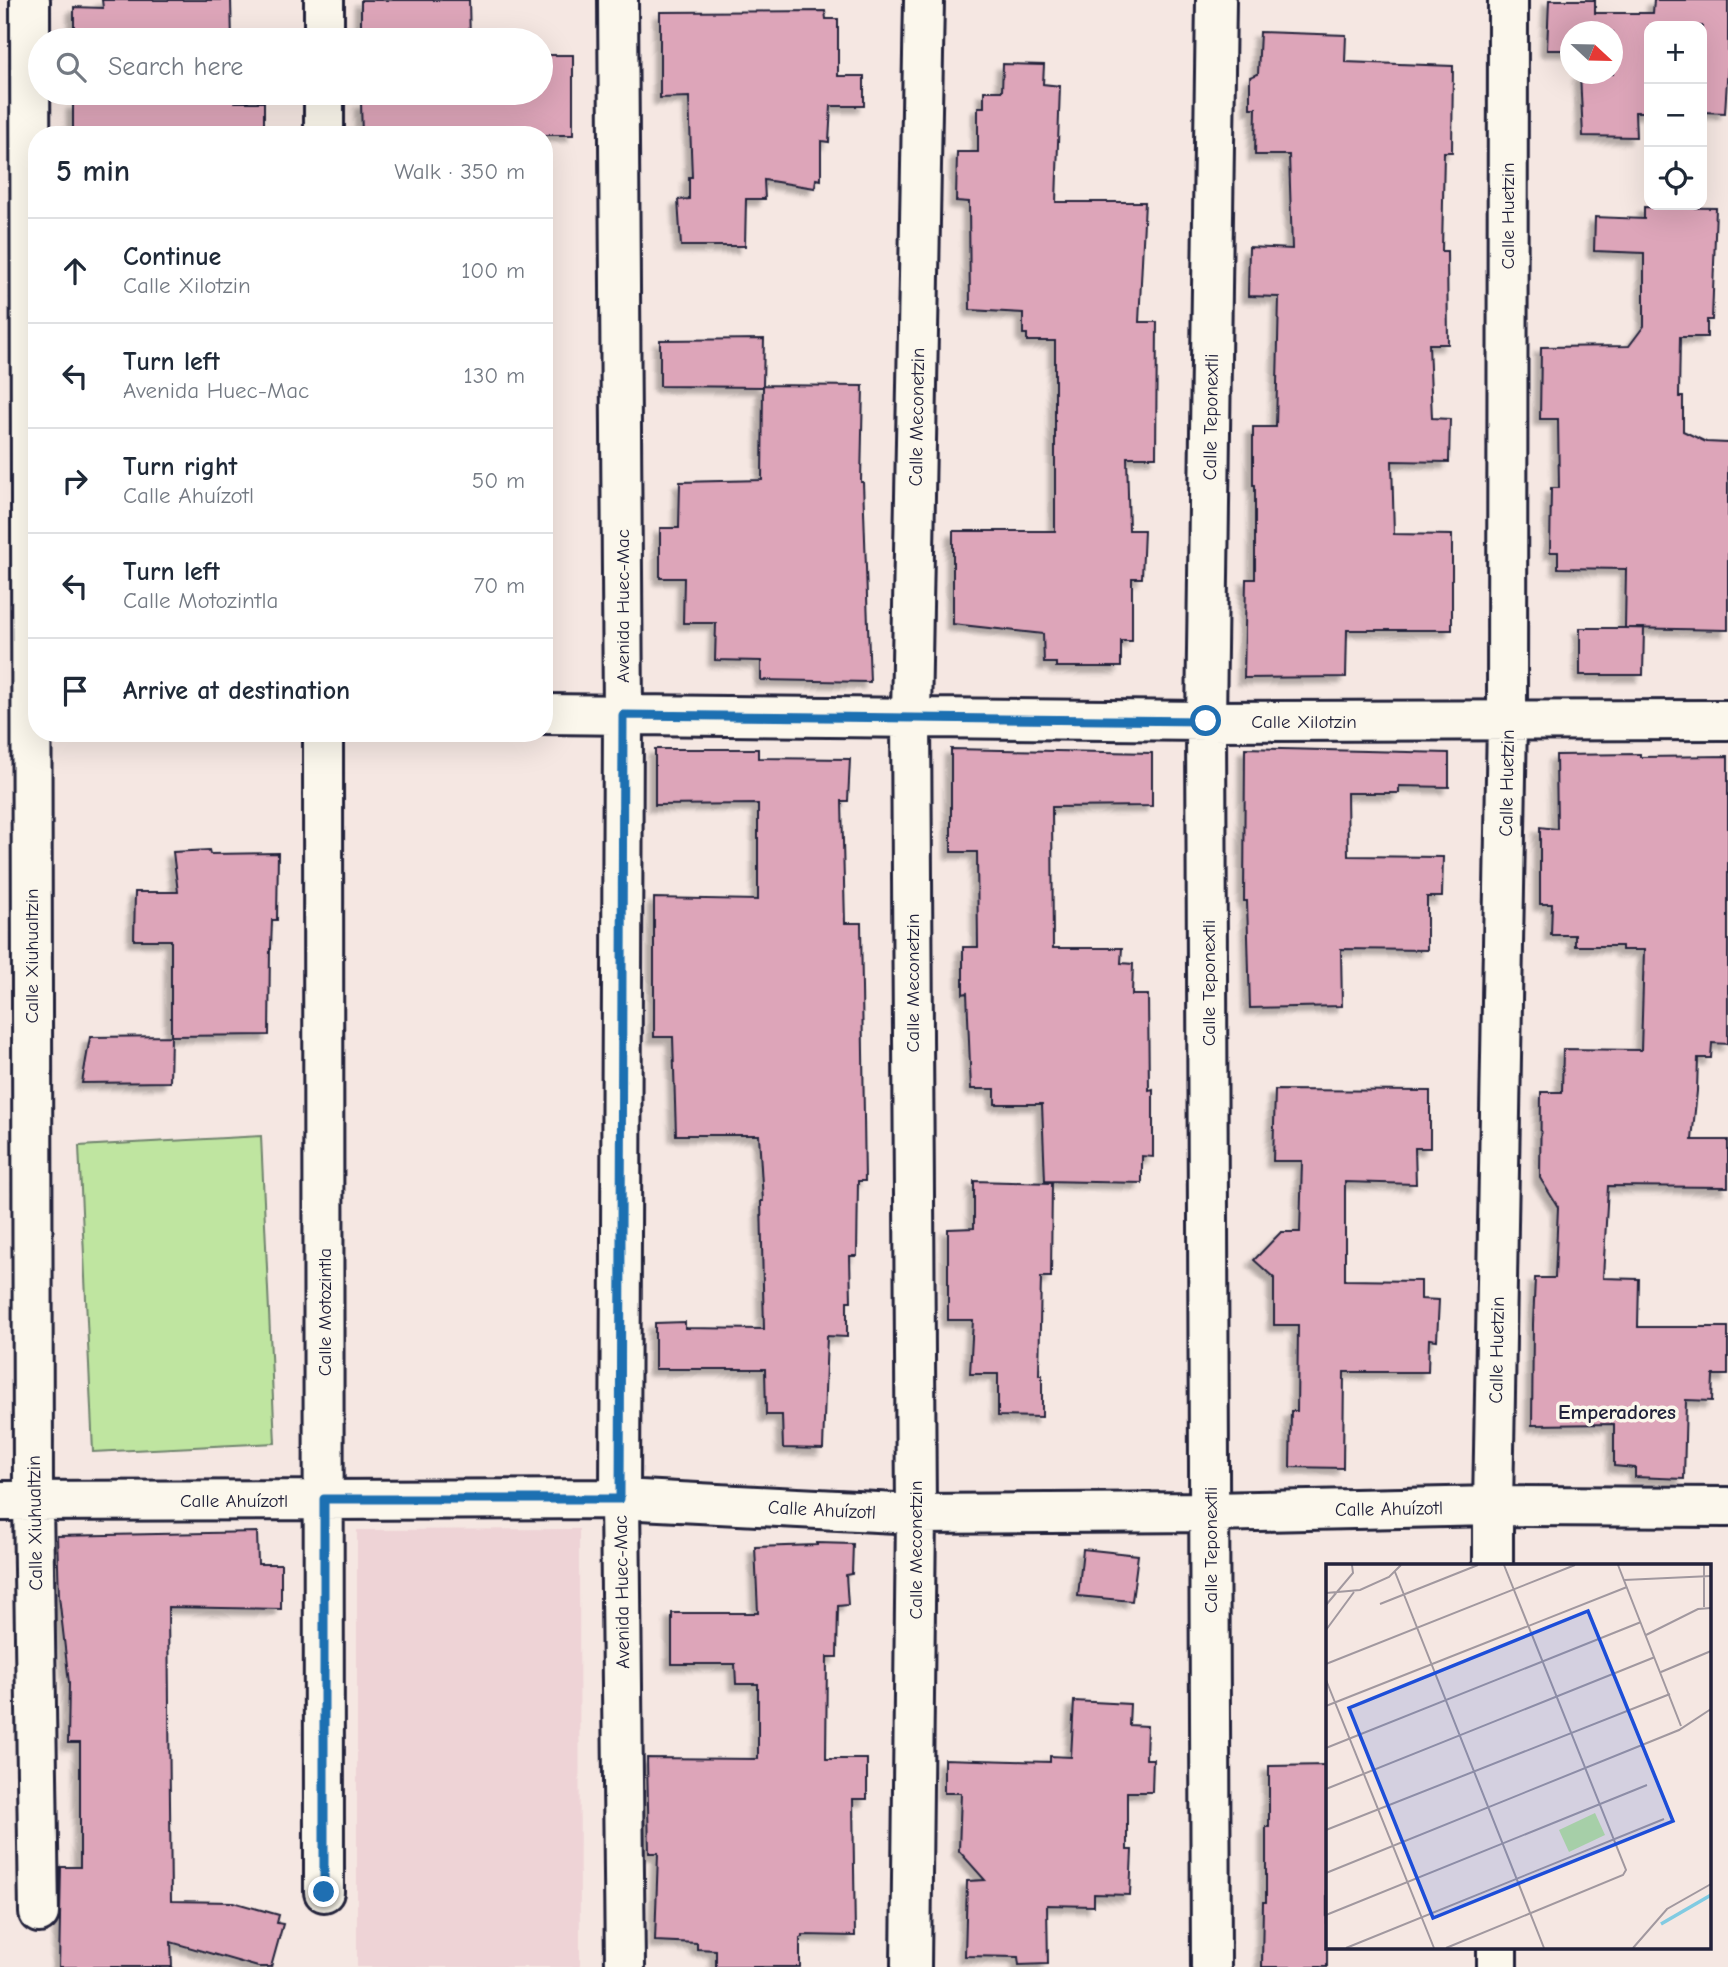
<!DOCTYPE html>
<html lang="en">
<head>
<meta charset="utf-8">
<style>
  :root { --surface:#fff; --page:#f6f6f7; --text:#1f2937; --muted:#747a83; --line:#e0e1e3 }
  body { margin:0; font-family:"Comic Neue",sans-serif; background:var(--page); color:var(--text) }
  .controls { position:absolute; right:21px; top:21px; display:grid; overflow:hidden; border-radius:14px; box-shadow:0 7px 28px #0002 }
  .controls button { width:63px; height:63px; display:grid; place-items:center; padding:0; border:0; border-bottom:2px solid var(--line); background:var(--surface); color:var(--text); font:35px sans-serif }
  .compass { position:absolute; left:1560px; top:21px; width:63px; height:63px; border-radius:50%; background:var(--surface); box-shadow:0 7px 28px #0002; rotate:112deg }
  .stop { position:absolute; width:21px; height:21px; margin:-16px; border:5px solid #1f6fb2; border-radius:50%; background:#fff }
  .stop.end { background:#1f6fb2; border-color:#fff; box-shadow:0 2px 7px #0008 }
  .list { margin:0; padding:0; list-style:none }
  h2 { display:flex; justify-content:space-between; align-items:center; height:91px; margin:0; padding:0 28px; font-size:30px }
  h2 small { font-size:23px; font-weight:400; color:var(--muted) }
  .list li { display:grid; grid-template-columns:46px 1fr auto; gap:21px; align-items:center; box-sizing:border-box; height:105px; padding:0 28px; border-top:2px solid var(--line) }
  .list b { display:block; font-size:26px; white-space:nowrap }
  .list p { margin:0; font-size:23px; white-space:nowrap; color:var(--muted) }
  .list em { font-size:23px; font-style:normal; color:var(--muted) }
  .icon { flex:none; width:38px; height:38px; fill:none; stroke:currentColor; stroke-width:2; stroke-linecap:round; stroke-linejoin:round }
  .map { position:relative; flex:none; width:1728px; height:1967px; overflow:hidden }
  .search { position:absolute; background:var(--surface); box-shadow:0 7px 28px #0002; left:28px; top:28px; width:525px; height:77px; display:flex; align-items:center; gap:18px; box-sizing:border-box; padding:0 24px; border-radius:38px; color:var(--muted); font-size:26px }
  .panel { position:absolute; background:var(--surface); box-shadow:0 7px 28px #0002; left:28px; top:126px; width:525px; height:616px; border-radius:28px }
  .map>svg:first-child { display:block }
</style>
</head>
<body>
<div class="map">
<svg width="1728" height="1967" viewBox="0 0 1728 1967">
  <defs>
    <filter id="shadow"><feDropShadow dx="-6" dy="6" stdDeviation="2" flood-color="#0004"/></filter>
  </defs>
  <rect width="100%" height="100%" fill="#f5e7e2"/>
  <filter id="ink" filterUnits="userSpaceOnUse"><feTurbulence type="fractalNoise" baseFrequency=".0143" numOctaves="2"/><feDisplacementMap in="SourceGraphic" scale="14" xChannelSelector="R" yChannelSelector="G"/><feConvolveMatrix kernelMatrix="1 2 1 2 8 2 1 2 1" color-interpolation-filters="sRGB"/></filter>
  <g filter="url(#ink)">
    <path fill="#eed3d6" d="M579 1529 580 1967H357V1530Z"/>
    <path fill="#bfe5a0" stroke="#70846e" stroke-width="2" d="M261 1136 275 1443 93 1452 79 1146Z"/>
    <path fill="#dda5b9" stroke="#22223b" stroke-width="2" filter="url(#shadow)" d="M102 0H231L232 40H74V7L103 8Z
      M361 0H469L470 40H361Z
      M1549 0H1595V13H1653L1654 0H1728V64L1725 113 1702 112V26H1649V112H1635L1636 137 1583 136 1580 74H1613V32H1571V50H1547Z
      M825 11 826 19H838V76H864V106H831L829 142 821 141V180L816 179 815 188 764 180 765 199H746L745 246H681L678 200 689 199V177H692L689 97 660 98V12Z
      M1260 32 1346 35 1345 62 1453 66 1452 152H1444L1442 251H1447L1448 344H1429L1432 418 1450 419 1449 462 1392 461 1394 534 1452 535V630H1347L1346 677 1244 678 1246 579H1255V485H1253V427H1276L1279 297 1248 296 1249 247 1292 249 1289 155H1255L1256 108H1250V77L1258 74Z
      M541 55H573V135H362L361 103H369V93H541Z
      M1003 64 1044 65 1043 84 1060 86 1056 202H1145L1139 322H1157L1156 457H1127L1129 530H1144L1142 578H1132V641H1121V667H1056V663H1044L1043 634 953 624V531H1055V341H1027V334H1023V313L970 310 969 202 956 201 957 152H978V107H984V91H1002Z
      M87 93H235V102H264V135H73V104H86Z
      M1644 207 1716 208 1712 320H1707V337H1680L1679 397H1683V431L1706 442 1728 443V630L1625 628 1626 569 1558 568V552H1550L1551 488H1559L1558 419H1540L1541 347 1629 346 1644 326V253L1594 251 1595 217 1644 219Z
      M764 339 763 385 863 386 861 482H863L870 682 761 680V661L715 660 716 623H683L684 578H660V528H679L680 482 762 480 763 387 660 386V340Z
      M1580 628H1644L1643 675H1580Z
      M1245 748 1449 753V787L1399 786V793H1347L1348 856 1443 857 1442 897H1427V950L1341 949 1342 1006 1250 1008 1247 901H1244Z
      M655 749H758V758L850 759 848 801H842L845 923H861L865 1181H858L857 1256H850L851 1301H847V1337L827 1336 823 1449 783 1448 782 1415H766L765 1369H655V1323L685 1322V1328L764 1329 761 1201H763L759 1135H676L673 1037H654V898L758 900V804L655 805Z
      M951 749 1152 753V806L1052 807 1053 948H1122L1121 963 1133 964 1132 995H1148L1149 1090 1153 1089V1157L1142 1156V1183L1045 1181 1042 1104H995V1089H971L967 993 963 994V947H978L977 852H951Z
      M1640 754V757L1728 756V1044L1712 1043 1711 1058H1698L1697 1091 1692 1140H1728V1187L1608 1186 1603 1278 1639 1279 1638 1327H1728V1375H1713L1712 1401 1686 1400 1684 1479 1635 1477V1468L1614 1466V1424L1532 1425 1533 1324 1535 1278H1555L1558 1207 1540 1178 1541 1092H1562L1563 1049 1641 1050 1644 950H1622V946H1575V935H1551L1552 904H1540V827L1557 829 1556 755Z
      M209 850 210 854 278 853 277 920H272L271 949H270L269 1035 171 1036V940H134L135 892H178L173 852Z
      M171 1036 170 1082 82 1083 90 1037Z
      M1275 1090 1430 1091V1148H1415L1416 1184 1345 1182V1280L1421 1281V1299L1439 1300 1437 1340 1429 1339 1428 1372H1344L1343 1468 1290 1467 1291 1411H1297L1298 1325H1274V1278L1254 1260 1281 1232H1300L1302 1161H1273Z
      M974 1181 1052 1183 1051 1277H1041L1039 1375H1042V1417L998 1416V1374H970L973 1320H948V1229L974 1228Z
      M257 1532 258 1564H281V1609L168 1607 171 1901 233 1902 279 1915 277 1923 283 1924 271 1967H258L171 1942 172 1967H59L61 1867H80V1743H68L69 1683 59 1596 57 1536Z
      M817 1543 853 1544 852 1574 846 1575 848 1605 838 1606 837 1657H827L826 1759H867V1799H853L855 1936 803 1935V1937L800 1938V1967H716V1950L697 1949V1943L655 1941 658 1853H649L647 1758 758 1759V1684H736L735 1664H672V1613H758L755 1547 817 1545Z
      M1083 1549 1138 1555 1132 1601 1078 1596Z
      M1074 1701 1130 1704 1129 1725 1147 1726 1146 1759H1153L1152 1792H1127V1850H1132L1130 1895 1094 1894V1906L1047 1905 1048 1964 1019 1965 1018 1957 965 1956 967 1881 985 1880 959 1851 961 1793H944V1759L1050 1762V1756L1071 1757Z
      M1327 1765V1967H1262L1263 1902H1266V1827H1269V1766Z"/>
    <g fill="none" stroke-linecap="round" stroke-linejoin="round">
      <g stroke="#22223b" stroke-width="44">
        <path id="minor" d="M30 0 33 1500 39 1913
          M618 0 623 715 620 1499 625 1967
          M324 40V0
          M324 135V93
          M544 714 1206 721 1728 720
          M323 733 324 1892
          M0 1501 620 1499 916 1514 1210 1512 1493 1506 1728 1507
          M1493 1566V1506L1507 720 1508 0
          M1497 1948V1967
          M911 1967 916 1514 911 717 924 0
          M1211 1967 1206 721 1216 0"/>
      </g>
      <use href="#minor" stroke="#fbf7ec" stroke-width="38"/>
    </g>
  </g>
  <g fill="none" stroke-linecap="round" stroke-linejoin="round" filter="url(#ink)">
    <path stroke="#1f6fb2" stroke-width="9" d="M324 1892V1499H620L623 715 1206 721"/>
  </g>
  <g text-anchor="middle" stroke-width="7" stroke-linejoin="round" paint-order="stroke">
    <g font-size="19" fill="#22223b" stroke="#fbf7ec">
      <text transform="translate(1507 216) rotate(-90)" y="7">Calle Huetzin</text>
      <text transform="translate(916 417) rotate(-89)" y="7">Calle Meconetzin</text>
      <text transform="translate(1210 417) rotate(-89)" y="7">Calle Teponextli</text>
      <text transform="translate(622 606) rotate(-90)" y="7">Avenida Huec-Mac</text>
      <text x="1304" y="728">Calle Xilotzin</text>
      <text transform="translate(1506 783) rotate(-89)" y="7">Calle Huetzin</text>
      <text transform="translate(31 956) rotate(-90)" y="7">Calle Xiuhualtzin</text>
      <text transform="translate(912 983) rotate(-90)" y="7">Calle Meconetzin</text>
      <text transform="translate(1208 983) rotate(-90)" y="7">Calle Teponextli</text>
      <text transform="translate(324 1312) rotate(-90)" y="7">Calle Motozintla</text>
      <text transform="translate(1496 1350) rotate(-89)" y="7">Calle Huetzin</text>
      <text x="234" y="1507">Calle Ahuízotl</text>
      <text transform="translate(1389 1508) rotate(-1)" y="7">Calle Ahuízotl</text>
      <text transform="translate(822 1509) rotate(3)" y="7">Calle Ahuízotl</text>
      <text transform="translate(34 1523) rotate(-91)" y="7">Calle Xiuhualtzin</text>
      <text transform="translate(915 1550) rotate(-90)" y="7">Calle Meconetzin</text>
      <text transform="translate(1210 1550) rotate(-90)" y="7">Calle Teponextli</text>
      <text transform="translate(621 1592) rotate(-91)" y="7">Avenida Huec-Mac</text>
    </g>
    <g font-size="21" font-weight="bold" fill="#22223b" stroke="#fbf7ec">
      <text x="1617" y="1419">Emperadores</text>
    </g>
  </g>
  <g transform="translate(1326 1564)">
    <rect width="385" height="385" fill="#f5e7e2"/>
    <path d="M269 249 279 271 243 288 233 266Z" fill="#bfe5a0"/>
    <path fill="none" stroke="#81cbe2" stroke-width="3.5" d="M335 360 385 331"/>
    <path fill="none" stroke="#a1989f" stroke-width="2" d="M292 1 355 162M69 8 218 384M298 16 385 12M0 29 34 26 63 13 75 1M54 40 152 1M0 41 27 9 26 1M378 43V1M0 66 28 28M320 71 372 45 385 44M0 100 249 1M335 108 385 87M0 116 108 384M0 142 301 23M0 184 315 58M0 225 329 93M0 266 344 130M0 309 353 166 385 145M0 351 321 221M20 384 338 255M120 384 297 311 300 306 178 1M307 384 341 345 385 320"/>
    <path fill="#1d4ed8" fill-opacity="0.15" stroke="#1d4ed8" stroke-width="3.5" d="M262 47 347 257 107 354 23 144Z"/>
    <rect width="385" height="385" fill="none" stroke="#22223b" stroke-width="3.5"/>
  </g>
</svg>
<div class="controls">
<button>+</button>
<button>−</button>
<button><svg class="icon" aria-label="locate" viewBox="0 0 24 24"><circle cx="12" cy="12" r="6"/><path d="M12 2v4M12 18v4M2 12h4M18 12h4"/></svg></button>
</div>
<svg class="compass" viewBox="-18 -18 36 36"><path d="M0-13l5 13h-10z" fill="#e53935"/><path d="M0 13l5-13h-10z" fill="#747a83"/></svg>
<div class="stop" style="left:1206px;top:721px"></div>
<div class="stop end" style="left:324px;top:1892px"></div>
<div class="search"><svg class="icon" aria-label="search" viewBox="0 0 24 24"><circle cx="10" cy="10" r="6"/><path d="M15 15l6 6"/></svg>Search here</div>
<section class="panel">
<h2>5 min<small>Walk · 350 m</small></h2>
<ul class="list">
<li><svg class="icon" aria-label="ahead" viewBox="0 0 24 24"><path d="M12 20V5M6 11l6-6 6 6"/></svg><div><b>Continue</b><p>Calle Xilotzin</p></div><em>100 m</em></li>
<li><svg class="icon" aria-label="left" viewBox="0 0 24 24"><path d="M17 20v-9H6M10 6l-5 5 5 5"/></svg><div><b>Turn left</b><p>Avenida Huec-Mac</p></div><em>130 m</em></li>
<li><svg class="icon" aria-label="right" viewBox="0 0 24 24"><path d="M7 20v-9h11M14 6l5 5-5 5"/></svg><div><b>Turn right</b><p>Calle Ahuízotl</p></div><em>50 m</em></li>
<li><svg class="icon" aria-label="left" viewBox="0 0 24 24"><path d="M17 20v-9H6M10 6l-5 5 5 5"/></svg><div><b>Turn left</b><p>Calle Motozintla</p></div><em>70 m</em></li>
<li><svg class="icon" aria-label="arrive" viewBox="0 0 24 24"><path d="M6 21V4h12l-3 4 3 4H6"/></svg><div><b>Arrive at destination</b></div></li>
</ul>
</section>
</div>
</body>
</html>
